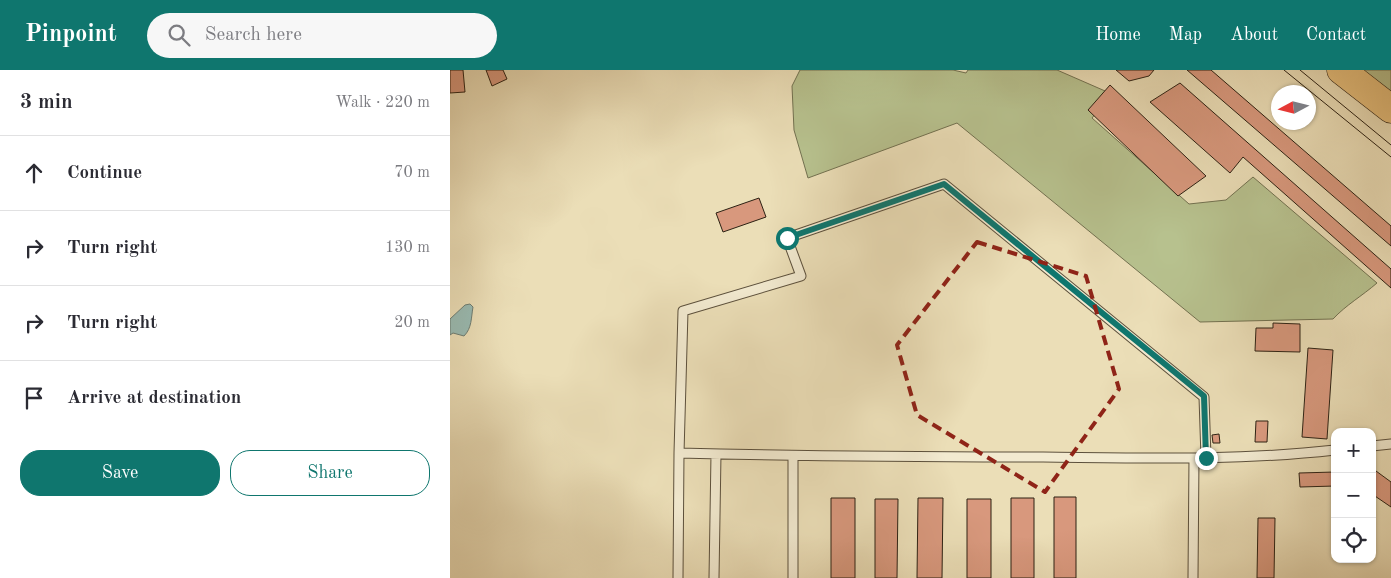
<!DOCTYPE html>
<html lang="en">
<head>
<meta charset="utf-8">
<style>
  :root { --surface:#fff; --page:#f7f7f7; --text:#2b2b33; --muted:#7c7c81; --line:#e1e1e2; --accent:#0f766e }
  body { margin:0; font-family:"Old Standard TT",serif; background:var(--page); color:var(--text) }
  .controls { position:absolute; right:15px; bottom:15px; display:grid; overflow:hidden; border-radius:10px; box-shadow:0 1px 4px #0004 }
  .controls button { width:45px; height:45px; display:grid; place-items:center; padding:0; border:0; border-bottom:1px solid var(--line); background:var(--surface); color:var(--text); font:25px sans-serif }
  .compass { position:absolute; left:821px; top:15px; width:45px; height:45px; border-radius:50%; background:var(--surface); box-shadow:0 1px 4px #0004; rotate:263deg }
  .stop { position:absolute; width:15px; height:15px; margin:-11px; border:4px solid #0f766e; border-radius:50%; background:#fff }
  .stop.end { background:#0f766e; border-color:#fff; box-shadow:0 1px 5px #0008 }
  .list { margin:0; padding:0; list-style:none }
  h2 { display:flex; justify-content:space-between; align-items:center; height:65px; margin:0; padding:0 20px; font-size:21px }
  h2 small { font-size:16px; font-weight:400; color:var(--muted) }
  .list li { display:grid; grid-template-columns:32px 1fr auto; gap:15px; align-items:center; box-sizing:border-box; height:75px; padding:0 20px; border-top:1px solid var(--line) }
  .list b { display:block; font-size:19px; white-space:nowrap }
  .list em { font-size:16px; font-style:normal; color:var(--muted) }
  .actions { display:flex; gap:10px; padding:15px 20px }
  .actions a { flex:1; padding:11px 0; border:1px solid var(--accent); border-radius:20px; text-align:center; font-size:18px; color:var(--accent) }
  .actions .main { background:var(--accent); color:#fff }
  .icon { flex:none; width:28px; height:28px; fill:none; stroke:currentColor; stroke-width:2; stroke-linecap:round; stroke-linejoin:round }
  .map { position:relative; flex:none; width:941px; height:508px; overflow:hidden }
  header { display:flex; align-items:center; gap:30px; box-sizing:border-box; height:70px; padding:0 25px; background:var(--accent); color:#fff }
  header strong { font-size:24px }
  nav { display:flex; gap:28px; margin-inline-start:auto; font-size:18px }
  .search { width:350px; height:45px; background:var(--page); display:flex; align-items:center; gap:12px; box-sizing:border-box; padding:0 18px; border-radius:28px; color:var(--muted); font-size:19px }
  main { display:flex }
  aside { flex:1; background:var(--surface) }
  .map>svg:first-child { display:block }
</style>
</head>
<body>
<header>
<strong>Pinpoint</strong>
<div class="search"><svg class="icon" aria-label="search" viewBox="0 0 24 24"><circle cx="10" cy="10" r="6"/><path d="M15 15l6 6"/></svg>Search here</div>
<nav><a>Home</a><a>Map</a><a>About</a><a>Contact</a></nav>
</header>
<main>
<aside>
<h2>3 min<small>Walk · 220 m</small></h2>
<ul class="list">
<li><svg class="icon" aria-label="ahead" viewBox="0 0 24 24"><path d="M12 20V5M6 11l6-6 6 6"/></svg><div><b>Continue</b></div><em>70 m</em></li>
<li><svg class="icon" aria-label="right" viewBox="0 0 24 24"><path d="M7 20v-9h11M14 6l5 5-5 5"/></svg><div><b>Turn right</b></div><em>130 m</em></li>
<li><svg class="icon" aria-label="right" viewBox="0 0 24 24"><path d="M7 20v-9h11M14 6l5 5-5 5"/></svg><div><b>Turn right</b></div><em>20 m</em></li>
<li><svg class="icon" aria-label="arrive" viewBox="0 0 24 24"><path d="M6 21V4h12l-3 4 3 4H6"/></svg><div><b>Arrive at destination</b></div></li>
</ul>
<div class="actions"><a class="main">Save</a><a>Share</a></div>
</aside>
<div class="map">
<svg width="941" height="508" viewBox="0 0 941 508">
  <rect width="100%" height="100%" fill="#ebdeb7"/>
  <filter id="stains"><feTurbulence type="fractalNoise" baseFrequency=".004" numOctaves="4"/><feColorMatrix values="0 0 0 0 .2 0 0 0 0 .09 0 0 0 0 .02 0 0 0 .5 -.17"/></filter>
  <radialGradient id="worn" r=".72"><stop offset=".6" stop-color="#630" stop-opacity="0"/><stop offset="1" stop-color="#630" stop-opacity=".3"/></radialGradient>
  <path fill="#b7c18e" stroke="#727150" d="M350 0H503L516 3 518 0H607L662 24 642 48 739 134 776 130 803 107 927 213C912 226 896 235 883 249L750 252 507 53 358 108 344 60 342 16Z
    M913 0H941V22Z"/>
  <path fill="#99bbb3" stroke="#6d7d73" d="M20 234 23 237C21 248 22 258 14 266L3 263 0 265V249L15 235Z"/>
  <path fill="#d8987d" stroke="#2c2113" d="M0 0H13L15 22 0 23Z
    M36 0H53L57 9 42 16Z
    M666 0H704L699 6 679 11Z
    M737 0H761L941 156V176Z
    M730 13 941 199V218L793 87 780 103 700 32Z
    M660 15 756 106 728 126 638 40Z
    M309 128 316 147 273 162 266 143Z
    M823 253 850 254V282L805 281 806 258H823Z
    M858 278 883 280 877 369 852 367Z
    M806 351H818L817 372H805Z
    M769 364 770 373H763L762 365Z
    M922 401H926L941 412V437L922 424Z
    M885 402V416L850 417 849 403Z
    M604 427H626V508H604Z
    M381 428H405V508H381Z
    M468 428H493L492 508H467Z
    M561 428H584V508H561Z
    M425 429H448L447 508H425Z
    M517 429H541V508H517Z
    M808 448H825L824 508H807Z"/>
  <g fill="none" stroke-linecap="round" stroke-linejoin="round">
    <g stroke="#5c503c" stroke-width="11">
      <path id="service" d="M922 376 941 374
        M229 383 233 241 351 206 337 168 494 114 754 327 756 388
        M343 386V508
        M228 508 229 383C351 386 472 387 593 387 691 388 788 391 885 380
        M264 508 266 384
        M743 508 744 388"/>
    </g>
    <g stroke="#2c2113" stroke-width="29">
      <path id="primary" d="M891 0 941 39"/>
    </g>
    <use href="#service" stroke="#f2ead0" stroke-width="9"/>
    <use href="#primary" stroke="#e6bf7c" stroke-width="28"/>
    <path stroke="#2c2113" stroke-width="1" d="M834 0 941 87
      M850 0 941 75"/>
  </g>
  <g fill="none" stroke-linecap="round" stroke-linejoin="round">
    <path stroke="#0f766e" stroke-width="6" d="M337 168 494 114 754 326 756 388"/>
  </g>
  <path fill="none" stroke="#8f2418" stroke-width="4" stroke-dasharray="10 6" stroke-linejoin="round" d="M527 172 636 206 669 319 595 422 467 345 447 275Z"/>
  <rect width="100%" height="100%" filter="url(#stains)"/>
  <rect width="100%" height="100%" fill="url(#worn)"/>
</svg>
<div class="controls">
<button>+</button>
<button>−</button>
<button><svg class="icon" aria-label="locate" viewBox="0 0 24 24"><circle cx="12" cy="12" r="6"/><path d="M12 2v4M12 18v4M2 12h4M18 12h4"/></svg></button>
</div>
<svg class="compass" viewBox="-18 -18 36 36"><path d="M0-13l5 13h-10z" fill="#e53935"/><path d="M0 13l5-13h-10z" fill="#7c7c81"/></svg>
<div class="stop" style="left:337px;top:168px"></div>
<div class="stop end" style="left:756px;top:388px"></div>
</div>
</main>
</body>
</html>
